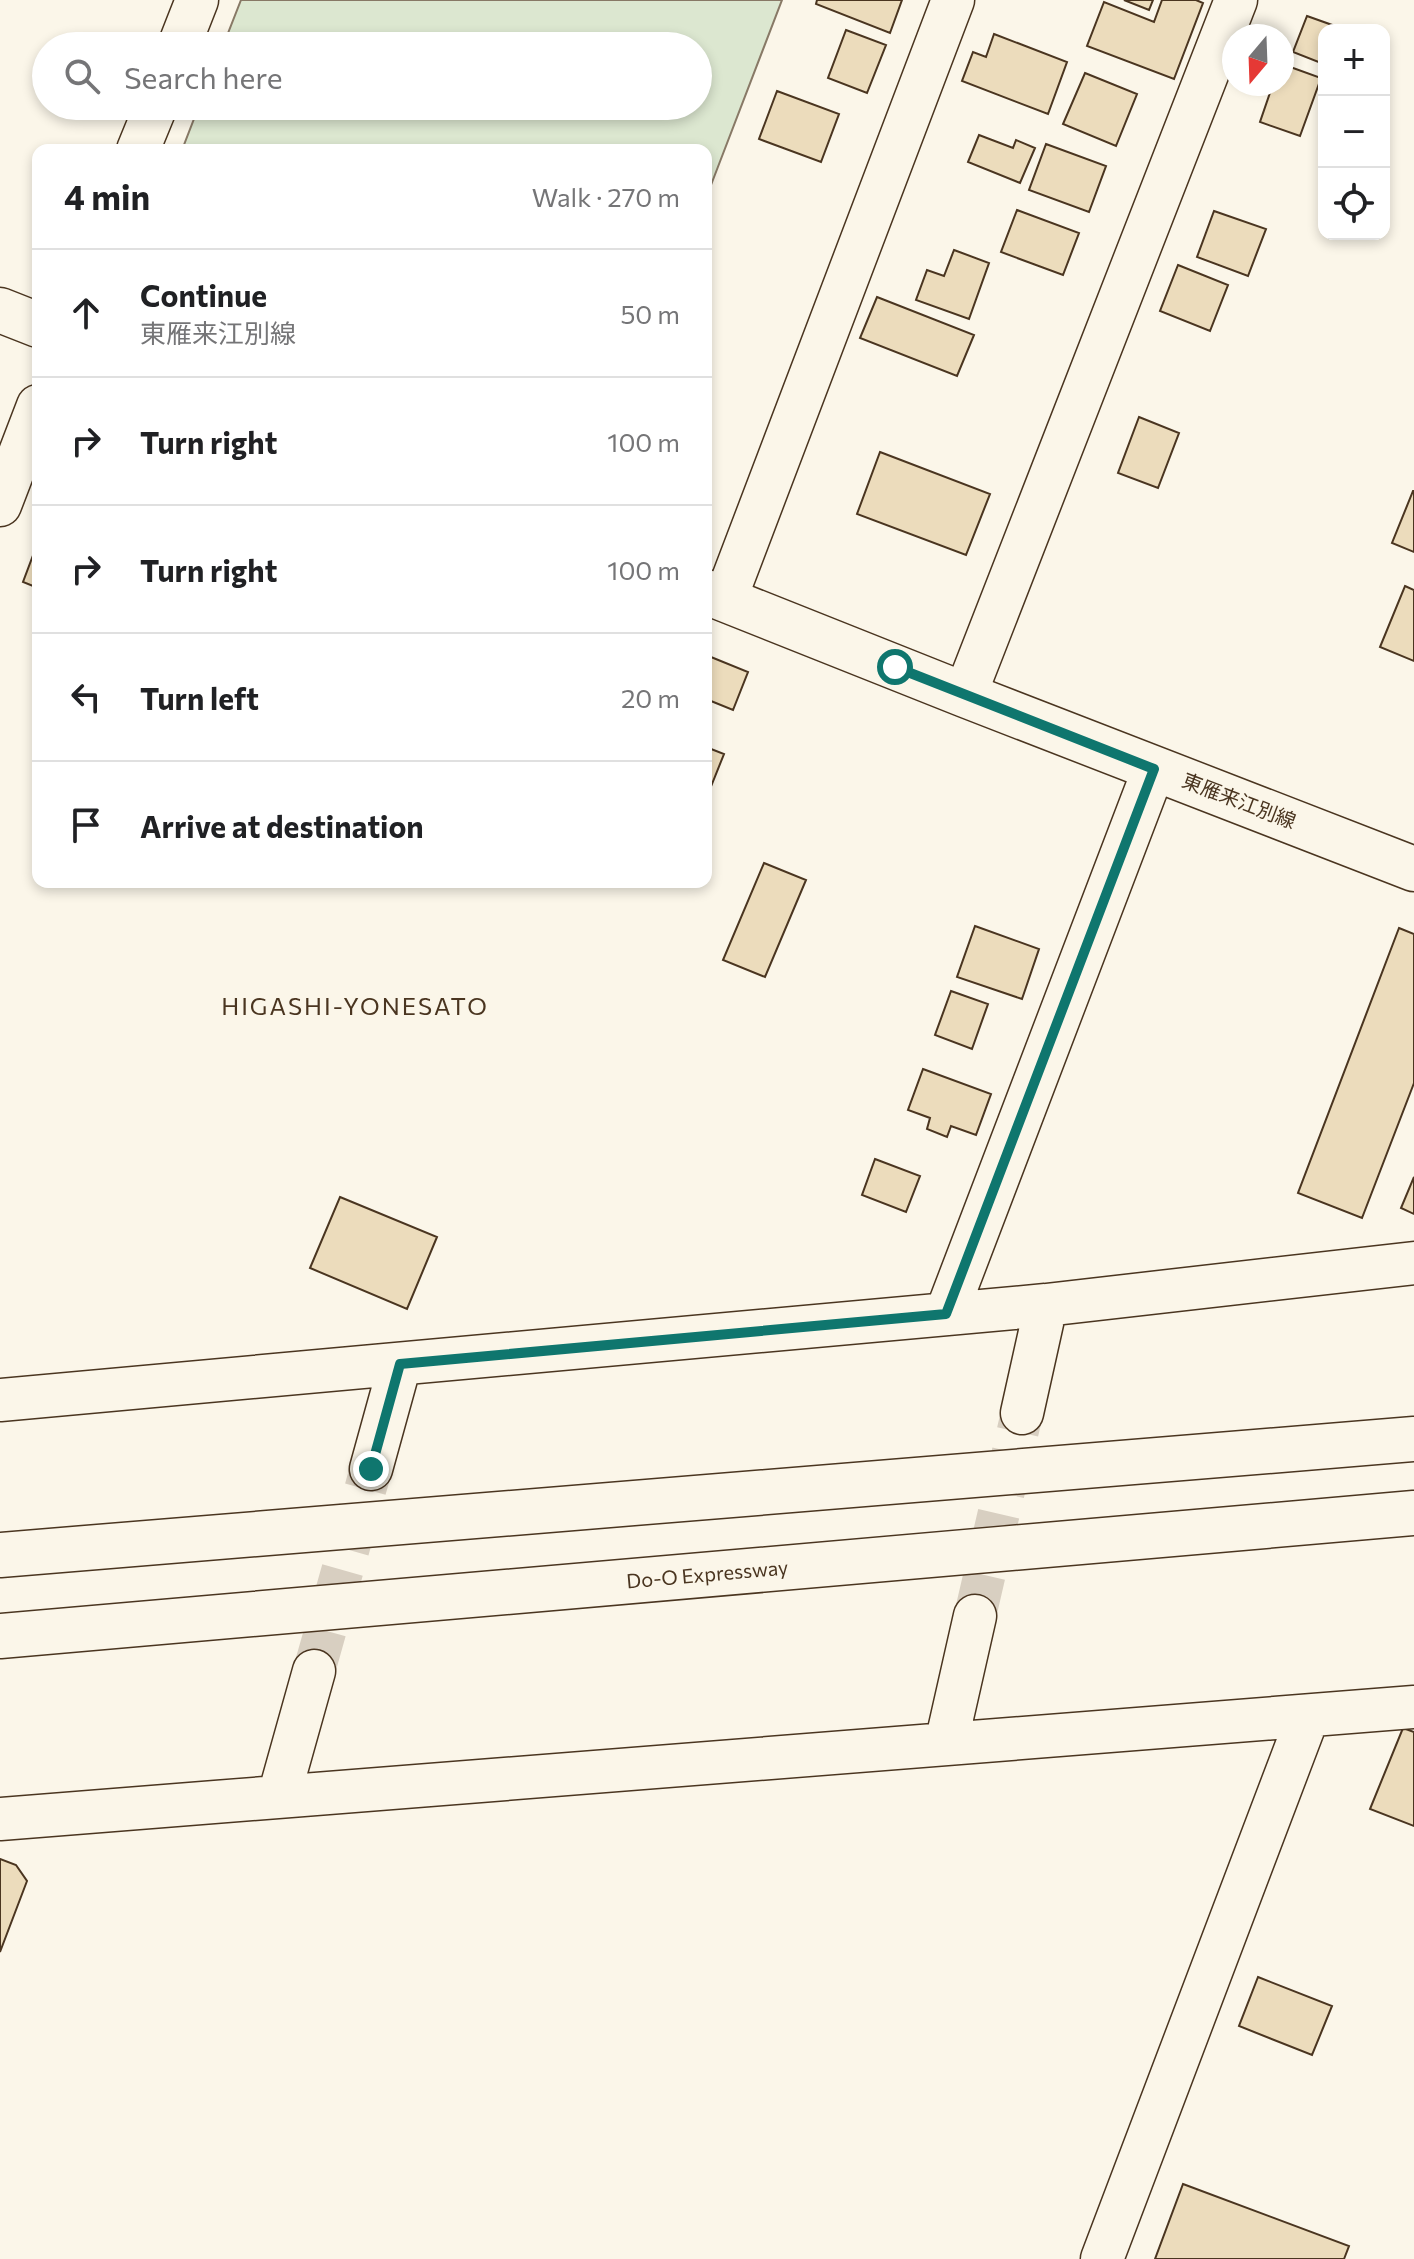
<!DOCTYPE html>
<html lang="en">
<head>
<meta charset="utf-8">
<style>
  :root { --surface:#fff; --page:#f6f6f6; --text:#202124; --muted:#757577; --line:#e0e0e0 }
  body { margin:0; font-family:Commissioner,"Noto Sans JP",sans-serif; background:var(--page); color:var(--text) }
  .controls { position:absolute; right:24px; top:24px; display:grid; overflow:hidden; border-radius:16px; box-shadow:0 4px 12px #0003 }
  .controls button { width:72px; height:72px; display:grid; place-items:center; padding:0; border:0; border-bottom:2px solid var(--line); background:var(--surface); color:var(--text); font:40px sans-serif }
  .compass { position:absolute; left:1222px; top:24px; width:72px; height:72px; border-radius:50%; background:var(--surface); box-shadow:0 4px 12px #0003; rotate:199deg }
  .stop { position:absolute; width:24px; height:24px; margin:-18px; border:6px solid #0f766e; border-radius:50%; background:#fff }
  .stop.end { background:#0f766e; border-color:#fff; box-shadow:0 2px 8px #0008 }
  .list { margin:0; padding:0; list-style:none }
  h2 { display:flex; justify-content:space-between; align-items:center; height:104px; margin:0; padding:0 32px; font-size:34px }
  h2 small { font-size:26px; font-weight:400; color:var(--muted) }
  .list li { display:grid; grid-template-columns:52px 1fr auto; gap:24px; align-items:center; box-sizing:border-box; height:128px; padding:0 32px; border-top:2px solid var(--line) }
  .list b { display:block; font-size:30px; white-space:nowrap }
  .list p { margin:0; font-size:26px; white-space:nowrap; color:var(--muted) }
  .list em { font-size:26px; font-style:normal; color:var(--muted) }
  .icon { flex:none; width:44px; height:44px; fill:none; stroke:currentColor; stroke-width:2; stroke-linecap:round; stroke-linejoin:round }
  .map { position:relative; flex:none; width:1414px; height:2259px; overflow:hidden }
  .search { position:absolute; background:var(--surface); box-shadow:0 4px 12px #0003; left:32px; top:32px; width:680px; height:88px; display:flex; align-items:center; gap:20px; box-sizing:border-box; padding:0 28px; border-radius:44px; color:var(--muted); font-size:30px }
  .panel { position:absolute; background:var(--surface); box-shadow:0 4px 12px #0003; left:32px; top:144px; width:680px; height:744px; border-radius:16px }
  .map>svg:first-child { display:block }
</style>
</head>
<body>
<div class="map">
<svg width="1414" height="2259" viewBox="0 0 1414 2259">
  <rect width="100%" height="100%" fill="#fbf6e9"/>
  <path fill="#dce7d0" stroke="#887966" stroke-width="2" d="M241 0H782L706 198V150H182L199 106H698V46H223Z"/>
  <path fill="#ecdcbc" stroke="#4a3520" stroke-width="2" d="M817 0H902L890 33 816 4Z
    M1124 0H1153L1149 10Z
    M1162 0H1196L1203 3 1174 79 1087 46 1104 2 1154 22Z
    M1307 16 1335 26 1334 30H1324V56L1321 63 1293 52Z
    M846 30 886 45 867 93 828 78Z
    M994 34 1067 62 1048 114 962 81 973 52 986 57Z
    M1282 64 1321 78 1300 136 1260 122 1273 84H1282Z
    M1085 73 1137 94 1116 146 1063 124Z
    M777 91 839 114 821 162 759 139Z
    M979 135 1013 148 1016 140 1035 148 1020 183 968 162Z
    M1046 144 1106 166 1089 212 1029 190Z
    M1017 210 1079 233 1063 275 1001 252Z
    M1214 211 1266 229 1248 276 1197 257Z
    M954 250 989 263 969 319 916 300 927 270 944 276Z
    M1178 265 1228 285 1210 331 1160 311Z
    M877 297 974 335 957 376 860 338Z
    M1139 417 1179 433 1158 488 1118 473Z
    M880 452 990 494 966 555 857 514Z
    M1413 491H1414V552L1392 543Z
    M38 542V588L23 582Z
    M1405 586 1414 590V661L1380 647Z
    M706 655 748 672 733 710 706 699Z
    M706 747 724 754 706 799Z
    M764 863 806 880 765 977 723 960Z
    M975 926 1039 949 1022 999 957 977Z
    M1399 928 1414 934V1083L1362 1218 1298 1193Z
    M951 991 988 1004 972 1049 935 1035Z
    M923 1069 991 1094 976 1135 951 1126 947 1137 927 1129 930 1118 908 1110Z
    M875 1159 920 1176 906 1212 862 1195Z
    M1414 1177V1214L1401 1208Z
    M340 1197 437 1237 407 1309 310 1268Z
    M1403 1728 1414 1732V1826L1370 1809Z
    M0 1859 16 1865 27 1881 0 1952Z
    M1258 1977 1332 2006 1312 2055 1239 2026Z
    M1183 2184 1349 2246 1344 2259H1155Z"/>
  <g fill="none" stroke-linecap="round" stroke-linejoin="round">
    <path stroke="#d8cfc1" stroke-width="42" stroke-dasharray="42 21" stroke-linecap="butt" d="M975 1616 1022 1413
      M314 1671 371 1469"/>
    <g stroke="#4a3520" stroke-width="45">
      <path id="minor" d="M179 46 197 0
        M138 150 156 106
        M0 505 38 406
        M725 600 953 0
        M965 695 1236 0
        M946 1314 1154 769
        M0 1400 1046 1305 1414 1263
        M1022 1413 1046 1305
        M371 1469 400 1364
        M946 1744 975 1616
        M279 1796 314 1671
        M0 1819 1414 1707
        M1102 2259 1308 1716"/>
    </g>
    <g stroke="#4a3520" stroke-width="47">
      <path id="major" d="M0 310 38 325
        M706 592 965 695 1414 869"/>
    </g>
    <g stroke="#4a3520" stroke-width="47">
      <g id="highway">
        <path d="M0 1555 1414 1439"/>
        <path id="s1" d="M0 1636 1414 1513"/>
      </g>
    </g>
    <use href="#minor" stroke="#fbf6e9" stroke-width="42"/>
    <use href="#major" stroke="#fbf6e9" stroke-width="44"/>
    <use href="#highway" stroke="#fbf6e9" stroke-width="44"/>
  </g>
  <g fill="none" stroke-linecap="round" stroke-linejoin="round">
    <path stroke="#0f766e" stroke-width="10" d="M371 1469 400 1364 946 1314 1154 769 895 667"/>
  </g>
  <g text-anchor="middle" stroke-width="6" stroke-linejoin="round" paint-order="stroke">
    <g font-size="20" fill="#4a3520" stroke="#fbf6e9">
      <text transform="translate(1239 801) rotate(21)" y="7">東雁来江別線</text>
      <text dy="7" stroke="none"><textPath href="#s1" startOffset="710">Do-O Expressway</textPath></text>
    </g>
    <g font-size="24" letter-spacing="2" fill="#4a3520" stroke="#fbf6e9">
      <text x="355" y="1015">HIGASHI-YONESATO</text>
    </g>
  </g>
</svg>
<div class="controls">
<button>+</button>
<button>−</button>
<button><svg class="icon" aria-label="locate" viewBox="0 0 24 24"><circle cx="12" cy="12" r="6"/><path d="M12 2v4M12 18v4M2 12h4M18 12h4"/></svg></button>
</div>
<svg class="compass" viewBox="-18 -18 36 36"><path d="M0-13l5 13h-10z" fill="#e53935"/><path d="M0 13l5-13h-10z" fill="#757577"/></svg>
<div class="stop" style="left:895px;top:667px"></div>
<div class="stop end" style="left:371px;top:1469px"></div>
<div class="search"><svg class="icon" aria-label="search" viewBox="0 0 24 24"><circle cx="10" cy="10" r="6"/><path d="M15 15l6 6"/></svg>Search here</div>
<section class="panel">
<h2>4 min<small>Walk · 270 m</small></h2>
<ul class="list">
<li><svg class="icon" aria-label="ahead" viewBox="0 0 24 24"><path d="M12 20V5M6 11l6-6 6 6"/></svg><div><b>Continue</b><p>東雁来江別線</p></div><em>50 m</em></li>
<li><svg class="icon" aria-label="right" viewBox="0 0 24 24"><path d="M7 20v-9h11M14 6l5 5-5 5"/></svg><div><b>Turn right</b></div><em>100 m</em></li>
<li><svg class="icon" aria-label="right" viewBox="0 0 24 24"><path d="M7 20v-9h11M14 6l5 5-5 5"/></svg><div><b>Turn right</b></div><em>100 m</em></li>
<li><svg class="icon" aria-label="left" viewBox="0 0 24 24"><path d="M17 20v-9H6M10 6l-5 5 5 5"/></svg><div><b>Turn left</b></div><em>20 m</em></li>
<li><svg class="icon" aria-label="arrive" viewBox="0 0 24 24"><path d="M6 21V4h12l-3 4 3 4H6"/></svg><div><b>Arrive at destination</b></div></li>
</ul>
</section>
</div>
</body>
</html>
